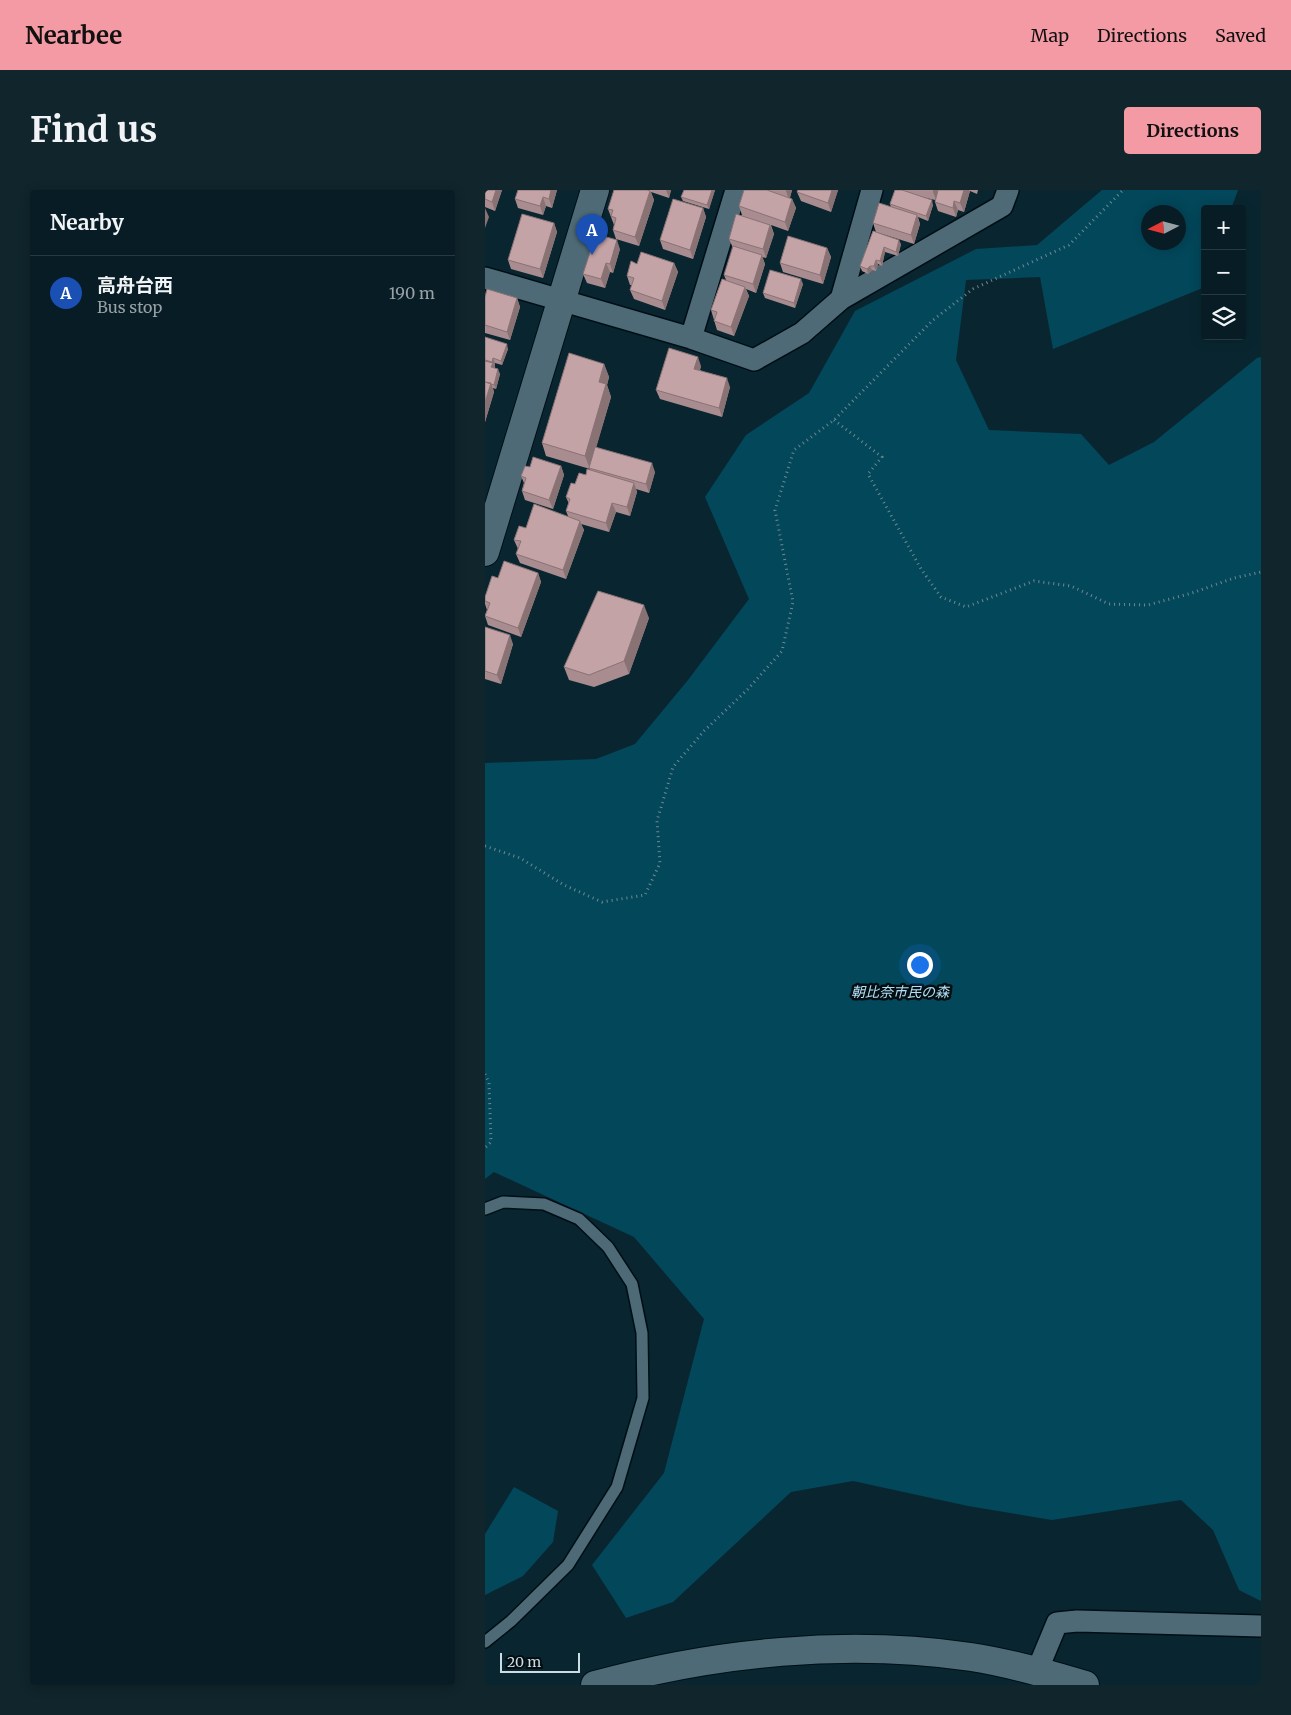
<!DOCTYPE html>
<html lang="en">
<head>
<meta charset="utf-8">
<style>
  :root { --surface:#071c24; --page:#10252c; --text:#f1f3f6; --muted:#98a1a6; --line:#283a41; --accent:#f49aa5 }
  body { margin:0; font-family:Merriweather,"Noto Sans JP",serif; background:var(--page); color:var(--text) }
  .controls { position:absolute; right:15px; top:15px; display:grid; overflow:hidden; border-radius:5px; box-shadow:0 2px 12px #0003 }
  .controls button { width:45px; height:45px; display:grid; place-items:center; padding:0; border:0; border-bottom:1px solid var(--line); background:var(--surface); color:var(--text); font:25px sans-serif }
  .compass { position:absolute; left:656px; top:15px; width:45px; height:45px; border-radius:50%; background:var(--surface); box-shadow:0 2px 12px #0003; rotate:264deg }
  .scale { position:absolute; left:15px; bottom:12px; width:80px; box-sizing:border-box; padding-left:5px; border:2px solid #cddde4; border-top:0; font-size:14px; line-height:18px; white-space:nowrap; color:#cddde4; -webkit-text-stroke:4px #040d12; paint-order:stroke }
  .you { position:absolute; left:434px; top:774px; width:18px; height:18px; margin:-12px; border:4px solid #fff; border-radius:50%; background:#1a73e8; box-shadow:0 0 0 8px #1a73e833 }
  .badge { display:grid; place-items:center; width:32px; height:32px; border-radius:50%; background:var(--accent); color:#fff; font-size:16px; font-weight:700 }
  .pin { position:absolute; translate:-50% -41px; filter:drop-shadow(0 1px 2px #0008) }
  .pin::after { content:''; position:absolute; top:26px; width:18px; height:15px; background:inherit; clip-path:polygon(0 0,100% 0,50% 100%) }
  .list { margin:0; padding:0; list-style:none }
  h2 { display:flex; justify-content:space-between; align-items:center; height:65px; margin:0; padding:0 20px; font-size:21px }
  h2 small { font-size:16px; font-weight:400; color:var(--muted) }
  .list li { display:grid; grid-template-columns:32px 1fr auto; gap:15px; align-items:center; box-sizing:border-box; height:75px; padding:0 20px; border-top:1px solid var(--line) }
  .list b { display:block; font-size:19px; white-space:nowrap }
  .list p { margin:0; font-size:16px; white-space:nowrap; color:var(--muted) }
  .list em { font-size:16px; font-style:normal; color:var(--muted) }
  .icon { flex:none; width:28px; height:28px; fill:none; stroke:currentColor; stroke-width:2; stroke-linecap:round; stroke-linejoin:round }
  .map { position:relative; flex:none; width:776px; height:1495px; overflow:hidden; border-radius:5px }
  header { display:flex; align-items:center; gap:30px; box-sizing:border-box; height:70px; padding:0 25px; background:var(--accent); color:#111 }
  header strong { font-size:24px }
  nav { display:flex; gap:28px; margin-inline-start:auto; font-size:18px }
  .intro { display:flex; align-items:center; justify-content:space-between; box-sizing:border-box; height:120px; padding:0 30px }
  h1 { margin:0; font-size:35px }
  .button { padding:12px 22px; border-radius:5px; background:var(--accent); color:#111; font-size:18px; font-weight:700 }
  main { display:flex; gap:30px; padding:0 30px }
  aside { flex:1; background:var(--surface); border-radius:5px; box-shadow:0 2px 12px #0003 }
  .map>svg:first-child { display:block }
</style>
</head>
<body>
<header>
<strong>Nearbee</strong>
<nav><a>Map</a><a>Directions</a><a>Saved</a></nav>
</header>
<div class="intro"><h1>Find us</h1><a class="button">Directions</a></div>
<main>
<aside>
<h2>Nearby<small></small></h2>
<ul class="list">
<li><span class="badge" style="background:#1a4fb4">A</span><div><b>高舟台西</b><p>Bus stop</p></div><em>190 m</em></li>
</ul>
</aside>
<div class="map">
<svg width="776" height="1495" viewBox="0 0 776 1495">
  <rect width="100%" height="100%" fill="#092630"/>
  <path fill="#03475b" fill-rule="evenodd" d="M617 0H753L746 19H720V97L568 159 555 87 481 90 471 170 504 240 596 244 624 275 669 252 772 168 776 167V1411L754 1400 728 1340 696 1310 567 1330 483 1316 368 1291 306 1302 188 1412 141 1428 107 1375 179 1283 219 1129 149 1047 9 982 0 989V573L111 569 150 554 203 490 264 409 220 307 261 245 324 203 370 121 491 59 552 55ZM694 22V52H664V22Z
    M29 1297 73 1321 68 1352 38 1386 0 1405V1344Z"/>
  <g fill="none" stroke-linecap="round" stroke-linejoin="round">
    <g stroke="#000e15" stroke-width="14">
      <path id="service" d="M0 1019 18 1012 59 1014 94 1029 123 1057 147 1094 157 1143 158 1208 132 1297 83 1375 26 1431 0 1452"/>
    </g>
    <g stroke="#000e15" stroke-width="24">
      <path id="minor" d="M0 88 206 148 269 170 317 143 356 109 517 16 523 0
        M356 109 387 0
        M206 148 251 0
        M552 1481 572 1433 592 1431 776 1436"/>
    </g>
    <g stroke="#000e15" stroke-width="30">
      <path id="tertiary" d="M0 362 110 0
        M110 1495C231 1462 361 1449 486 1467 525 1473 563 1484 600 1495"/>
    </g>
    <path stroke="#728890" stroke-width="3" stroke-dasharray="1 4" stroke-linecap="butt" d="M349 230 397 267 383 284 436 379 456 407 481 417 549 391 586 396 624 414 663 415 707 403 749 388 776 382
      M0 656 35 668 79 695 117 712 160 705 175 673 172 631 188 577 219 541 263 499 297 461 308 412 290 320 309 260 349 230 448 130 488 99 584 55 638 0
      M0 884 4 893 6 952 0 958"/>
    <use href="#service" stroke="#4d6a76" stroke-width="11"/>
    <use href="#minor" stroke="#4d6a76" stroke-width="21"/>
    <use href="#tertiary" stroke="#4d6a76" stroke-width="28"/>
  </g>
  <path fill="#a98c8f" d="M0 0H17L10 21 0 17Z
    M72 0 67 18 61 16 58 25 33 18 30 9Z
    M129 0H186L184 8 166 2 169 10 154 56 131 49 128 40 129 35 123 19Z
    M230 0 224 19 198 11 196 7Z
    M259 0H307L305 8 307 9 311 18 303 41 286 35 289 44 281 68 277 67 280 74 271 103 261 99 264 106 249 146 232 140 226 120 241 90 239 85 248 58 244 49 257 25 254 16Z
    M353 0 346 22 316 11 312 2Z
    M410 0H493L492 4 485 1 479 22 473 20 471 27 453 21 450 12V10L433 6 448 15 443 31 433 27 435 34 429 54 391 42 388 33 406 17 405 14Z
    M218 18 221 27 208 69 178 59 175 50Z
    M69 33 72 42 58 88 26 79 23 70Z
    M388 41 416 54 413 66 400 62 397 76 393 74 391 81 387 80 383 84 377 81 375 76Z
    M342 58 346 67 338 94 298 82 295 73Z
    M135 59 128 83 125 82 120 98 102 93 98 84Z
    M189 73 193 82 180 120 149 109 145 100 147 95H145L142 86 152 74Z
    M318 94 310 118 280 108 278 103Z
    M0 107 32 108 35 117 25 150 0 143Z
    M0 147 23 159 17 175 10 173V178L15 184 11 199 8 198 9 202 0 232Z
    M119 174 124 187 122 195 126 207 111 257 170 282 164 303 151 299 152 302 145 326 131 322 124 342 96 334 99 340 81 389 35 373 31 364 33 359 29 350 41 338 83 326 81 321 84 314 81 307 90 294 105 280V279L61 266 57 253Z
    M216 176 215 180 245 197 237 227 175 209 171 200Z
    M76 276 79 285 68 319 40 310 37 301 39 293 36 286 45 277Z
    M53 383 56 392 36 447 3 435 0 426 2 420 0 414V407L13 388Z
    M164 428 144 484 109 497 84 490 79 477Z
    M0 437 28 454 16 494 0 489Z"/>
  <path fill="#897274" d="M11 0H17L10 21 7 12Z
    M66 0H72L67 18 64 9Z
    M181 0H186L184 8Z
    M227 0H230L224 19 222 15Z
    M301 0H307L304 10 301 1Z
    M347 0H353L346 22 343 13Z
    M448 0H454L451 10 448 2Z
    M479 0H484L485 1 479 22 475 13Z
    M165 1 169 10 154 56 150 47Z
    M58 7 61 16 58 25 55 16Z
    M307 9 311 18 303 41 300 32Z
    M447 10 448 15 443 31 441 26Z
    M469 11 473 20 471 27 468 18Z
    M0 18 4 27 0 38Z
    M218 18 221 27 208 69 205 60Z
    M432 25 435 34 429 54 426 45Z
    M69 33 72 42 58 88 55 79Z
    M285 35 289 44 281 68 278 59Z
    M132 50 135 59 128 83 125 74Z
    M414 50 416 54 413 66 411 62Z
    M399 57 400 62 397 76 395 71Z
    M342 58 346 67 338 94 335 85Z
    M277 65 280 74 271 103 268 94Z
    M391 70 393 74 391 81 389 76Z
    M121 73 125 82 120 98 116 89Z
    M189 73 193 82 180 120 177 111Z
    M385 76 387 80 383 84 382 79Z
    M316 89 318 94 310 118 309 113Z
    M260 97 264 106 249 146 246 137Z
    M32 108 35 117 25 150 22 142Z
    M22 154 23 159 17 175 16 171Z
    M213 167 216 176 212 188 209 179Z
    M8 168 10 173V178L6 177Z
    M119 174 124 187 122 195 126 207 105 279 100 266 114 192Z
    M13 179 15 184 11 199 9 195Z
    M242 188 245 197 237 227 234 218Z
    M6 193 9 202 0 232V212Z
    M167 273 170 282 164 303 161 294Z
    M76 276 79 285 68 319 64 310Z
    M149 293 152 302 145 326 142 317Z
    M127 313 131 322 124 342 121 333Z
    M95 331 99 340 81 389 78 380Z
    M53 383 56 392 36 447 33 438Z
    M159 415 164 428 144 484 139 471Z
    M25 445 28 454 16 494 12 485Z"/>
  <path fill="#c4a3a6" stroke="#897274" d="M0 0H11L7 12 0 9Z
    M33 0H66L64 9 58 7 55 16 30 9Z
    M129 0H162L165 1 150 47 128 40 131 28 126 26 128 20 123 19Z
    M199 0H227L222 15 196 7Z
    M259 0H282L307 9 300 32 254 16Z
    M313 0H347L343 13 312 2Z
    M410 0H417L447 10 441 26 405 14Z
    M453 0H479L475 13 469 11 468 18 450 12Z
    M188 9 218 18 205 60 175 50Z
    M394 13 432 25 426 45 388 33Z
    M37 24 69 33 55 79 23 70Z
    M251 24 285 35 278 59 244 49Z
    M388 41 414 50 411 62 399 57 395 71 391 70 389 76H385L382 79 375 76Z
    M111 44 132 50 125 74 121 73 116 89 98 84Z
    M303 46 342 58 335 85 295 73Z
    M248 56 277 65 268 94 239 85Z
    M156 62 189 73 177 111 145 100 149 88 142 86 146 71 152 74Z
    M285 80 316 89 309 113 278 103Z
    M237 89 260 97 246 137 229 131 232 122 226 120Z
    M2 99 32 108 22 142 0 135V107Z
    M0 147 22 154 16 171 8 168 7 172 0 170Z
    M184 158 213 167 209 179 242 188 234 218 171 200Z
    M84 163 119 174 114 192 121 194 100 266 57 253Z
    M0 171 8 173 6 177 13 179 9 195 0 192Z
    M0 192 6 193 0 212Z
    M110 257 167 273 161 294 104 278Z
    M48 267 76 276 64 310 37 301 41 288 36 286 40 276 45 277Z
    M102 279 149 293 142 317 127 313 121 333 81 321 85 309 81 307 86 293 90 294 94 283 101 285Z
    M49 314 95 331 78 380 31 364 36 351 29 350 34 336 41 338Z
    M19 371 53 383 33 438 0 426 5 413 0 411V407L7 386 13 388Z
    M113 401 159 415 139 471 104 485 79 477Z
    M0 437 25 445 12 485 0 481Z"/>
  <g text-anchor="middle" stroke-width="5" stroke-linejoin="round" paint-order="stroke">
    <g font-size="14" font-style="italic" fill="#afe0f5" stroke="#040d12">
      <text x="415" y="807">朝比奈市民の森</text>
    </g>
  </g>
</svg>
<div class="controls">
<button>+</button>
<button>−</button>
<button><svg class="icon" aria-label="layers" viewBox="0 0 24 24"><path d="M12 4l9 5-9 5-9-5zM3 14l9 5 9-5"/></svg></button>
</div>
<svg class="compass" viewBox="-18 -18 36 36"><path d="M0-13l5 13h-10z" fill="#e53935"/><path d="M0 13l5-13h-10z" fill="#98a1a6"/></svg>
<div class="scale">20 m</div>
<div class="you"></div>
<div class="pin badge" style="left:107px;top:65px;background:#1a4fb4">A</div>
</div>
</main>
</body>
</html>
